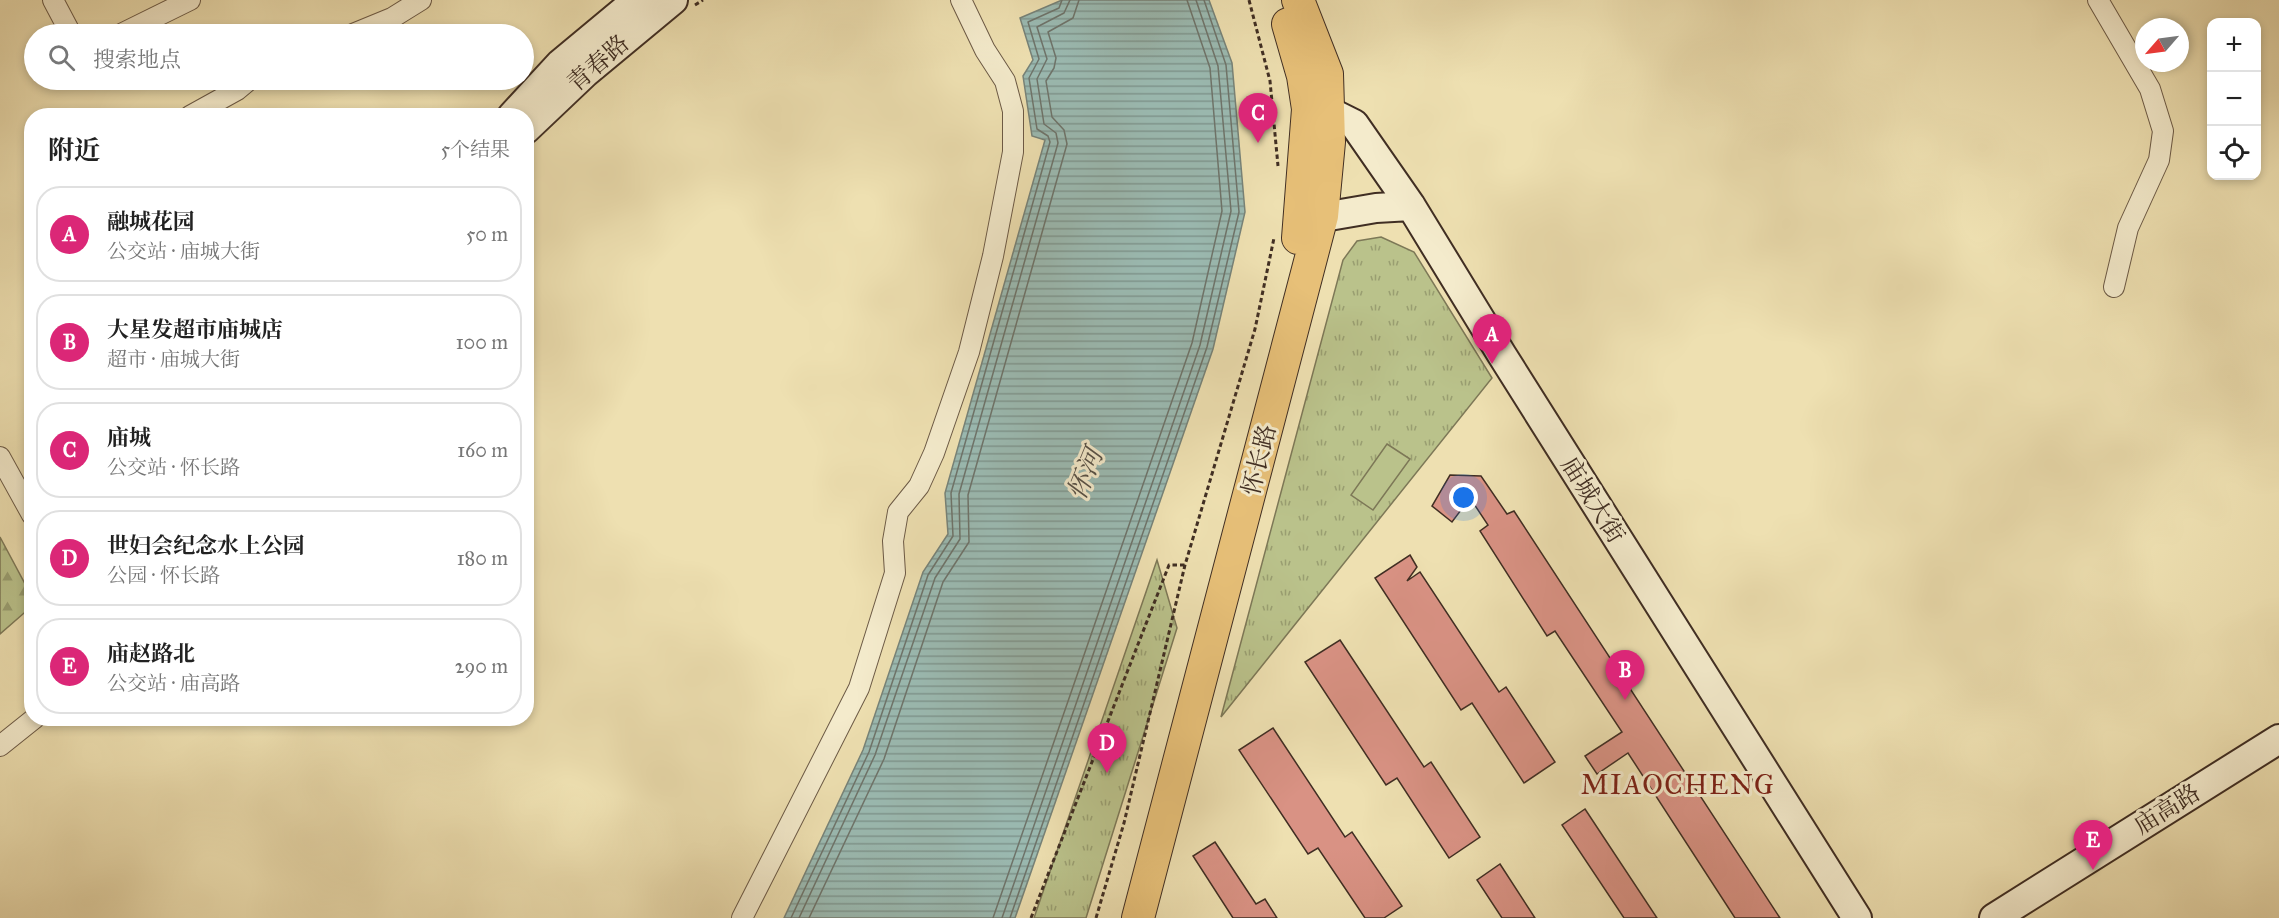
<!DOCTYPE html>
<html lang="zh">
<head>
<meta charset="utf-8">
<style>
  :root { --surface:#fff; --page:#f2f2f2; --text:#222; --muted:#767676; --line:#e0e0e0; --accent:#db2777 }
  body { margin:0; font-family:"IM FELL Great Primer","Noto Serif SC",serif; background:var(--page); color:var(--text) }
  .controls { position:absolute; right:18px; top:18px; display:grid; overflow:hidden; border-radius:12px; box-shadow:0 3px 9px #0003 }
  .controls button { width:54px; height:54px; display:grid; place-items:center; padding:0; border:0; border-bottom:2px solid var(--line); background:var(--surface); color:var(--text); font:30px sans-serif }
  .compass { position:absolute; left:2135px; top:18px; width:54px; height:54px; border-radius:50%; background:var(--surface); box-shadow:0 3px 9px #0003; rotate:242deg }
  .you { position:absolute; left:1464px; top:498px; width:21px; height:21px; margin:-15px; border:4px solid #fff; border-radius:50%; background:#1a73e8; box-shadow:0 0 0 9px #1a73e833 }
  .badge { display:grid; place-items:center; width:39px; height:39px; border-radius:50%; background:var(--accent); color:#fff; font-size:20px; font-weight:700 }
  .pin { position:absolute; translate:-50% -50px; filter:drop-shadow(0 2px 3px #0008) }
  .pin::after { content:''; position:absolute; top:32px; width:21px; height:18px; background:inherit; clip-path:polygon(0 0,100% 0,50% 100%) }
  .list { margin:0; padding:0; list-style:none }
  h2 { display:flex; justify-content:space-between; align-items:center; height:78px; margin:0; padding:0 24px; font-size:26px }
  h2 small { font-size:20px; font-weight:400; color:var(--muted) }
  .list li { display:grid; grid-template-columns:39px 1fr auto; gap:18px; align-items:center; box-sizing:border-box; height:96px; margin:0 12px 12px; padding:0 12px; border:2px solid var(--line); border-radius:24px }
  .list b { display:block; font-size:22px; white-space:nowrap }
  .list p { margin:0; font-size:20px; white-space:nowrap; color:var(--muted) }
  .list em { font-size:20px; font-style:normal; color:var(--muted) }
  .icon { flex:none; width:33px; height:33px; fill:none; stroke:currentColor; stroke-width:2; stroke-linecap:round; stroke-linejoin:round }
  .map { position:relative; flex:none; width:2279px; height:918px; overflow:hidden }
  .search { position:absolute; background:var(--surface); box-shadow:0 3px 9px #0003; left:24px; top:24px; width:510px; height:66px; display:flex; align-items:center; gap:15px; box-sizing:border-box; padding:0 21px; border-radius:33px; color:var(--muted); font-size:22px }
  .panel { position:absolute; background:var(--surface); box-shadow:0 3px 9px #0003; left:24px; top:108px; width:510px; height:618px; border-radius:24px }
  .map>svg:first-child { display:block }
</style>
</head>
<body>
<div class="map">
<svg width="2279" height="918" viewBox="0 0 2279 918">
  <defs>
    <pattern id="grass-tufts" width="24" height="20" patternUnits="userSpaceOnUse" patternTransform="scale(1.5)"><rect width="24" height="20" fill="#bac28b"/><path d="M3 7l-1-3M5 7V3M7 7l1-3M15 17l-1-3M17 17v-4M19 17l1-3" fill="none" stroke="#999e71"/></pattern>
    <pattern id="forest-firs" width="22" height="20" patternUnits="userSpaceOnUse" patternTransform="scale(1.5)"><rect width="22" height="20" fill="#bac28b"/><path d="M5 1l3.5 6h-7zM16 11l3.5 6h-7z" fill="#999e71"/></pattern>
    <pattern id="water-rules" width="6" height="5" patternUnits="userSpaceOnUse" patternTransform="scale(1.5)"><rect width="6" height="5" fill="#9bbbb3"/><path d="M0 2.5h6" fill="none" stroke="#809891"/></pattern>
  </defs>
  <rect width="100%" height="100%" fill="#eee0b1"/>
  <filter id="stains"><feTurbulence type="fractalNoise" baseFrequency=".00333" numOctaves="4"/><feColorMatrix values="0 0 0 0 .2 0 0 0 0 .09 0 0 0 0 .02 0 0 0 .5 -.17"/></filter>
  <radialGradient id="worn" r=".72"><stop offset=".6" stop-color="#630" stop-opacity="0"/><stop offset="1" stop-color="#630" stop-opacity=".3"/></radialGradient>
  <path fill="url(#grass-tufts)" stroke="#7d7857" stroke-width="1.5" d="M1381 237 1414 252 1492 378 1221 717 1343 260 1357 241Z
    M1157 560 1177 628 1086 918H1034Z"/>
  <path fill="url(#forest-firs)" stroke="#7d7857" stroke-width="1.5" d="M0 537 32 597 31 607 0 634Z"/>
  <path fill="#bac28b" stroke="#7d7857" stroke-width="1.5" d="M1387 444 1410 459 1373 510 1351 495Z"/>
  <path fill="url(#water-rules)" stroke="#778379" stroke-width="1.5" d="M1062 0H1209L1232 63 1245 212 1213 349 1015 918H784L863 750 923 572 948 534 945 493 1045 140 1032 136 1023 76 1033 60 1020 18Z"/>
  <g fill="none" stroke-linecap="round" stroke-linejoin="round">
    <path stroke="#6e746b" stroke-width="1.5" d="M791 918 869 752 928 575 953 536 951 493 1050 142 1048 136 1037 129 1029 78 1039 59 1028 22 1059 8 1062 0
      M799 918 875 755 935 578 960 539 959 494 1058 143 1056 133 1044 124 1037 79 1047 59 1037 27 1064 13 1070 0
      M809 918 884 759 943 582 969 542 968 495 1067 144 1064 130 1052 117 1046 81 1054 68 1056 58 1048 32 1073 18 1079 0
      M993 918 1192 343 1222 211 1210 68 1187 0
      M1002 918 1200 345 1231 211 1218 66 1196 0
      M1010 918 1207 347 1239 212 1226 65 1204 0"/>
  </g>
  <path fill="#d99284" stroke="#402e23" stroke-width="1.5" d="M1450 475 1481 476 1507 514 1514 511 1780 918H1735L1628 753 1597 774 1585 756 1622 732 1555 631 1547 636 1480 531 1488 525 1470 498 1452 522 1432 506Z
    M1410 555 1417 567 1407 581 1420 572 1499 692 1506 687 1555 762 1524 783 1472 703 1461 710 1375 578Z
    M1340 640 1424 767 1431 762 1480 837 1449 858 1397 778 1386 785 1305 662Z
    M1273 728 1345 837 1352 832 1402 906 1384 918H1365L1318 848 1308 854 1239 750Z
    M1585 809 1657 918H1624L1562 825Z
    M1215 842 1256 904 1265 899 1277 918H1233L1193 856Z
    M1500 864 1535 918H1502L1477 880Z"/>
  <g fill="none" stroke-linecap="round" stroke-linejoin="round">
    <g stroke="#6c5a46" stroke-width="22">
      <path id="street" d="M53 0 71 34
        M2098 0 2150 89 2163 131 2159 160 2128 228 2114 287
        M121 34 190 0
        M353 34 392 18 421 0
        M190 116 237 90 249 80
        M0 457 32 515
        M0 746 35 718
        M742 918 859 688 895 573 893 541 898 512 919 486 934 453 969 352 993 256 1013 152V111L1005 81 985 50 961 0"/>
    </g>
    <g stroke="#402e23" stroke-width="32">
      <path id="secondary" d="M1308 109 1330 112 1354 124 1411 206 1502 355 1857 918
        M512 116 560 64 637 0
        M526 129 585 73 673 0
        M1300 221 1376 208 1411 206
        M1994 918 2279 739"/>
    </g>
    <g stroke="#402e23" stroke-width="34">
      <path id="primary" d="M1288 24 1303 76 1308 109 1298 238
        M1138 918 1322 216 1329 142 1327 74 1298 0"/>
    </g>
    <path stroke="#402e23" stroke-width="3" stroke-dasharray="4.5 3" stroke-linecap="butt" d="M1249 0 1270 81 1278 166
      M695 5 703 0
      M484 116 490 109
      M1031 918 1169 565H1185
      M1096 918 1124 823 1185 565 1255 329 1274 238"/>
    <use href="#street" stroke="#f4ebcc" stroke-width="20"/>
    <use href="#secondary" stroke="#f4ebcc" stroke-width="28"/>
    <use href="#primary" stroke="#e7c078" stroke-width="32"/>
  </g>
  <g text-anchor="middle" stroke-width="6" stroke-linejoin="round" paint-order="stroke">
    <g font-size="24" fill="#402e23" stroke="#f4ebcc">
      <text transform="translate(598 63) rotate(-41)" y="8">青春路</text>
      <text transform="translate(1259 460) rotate(-76)" y="8">怀长路</text>
      <text transform="translate(1593 500) rotate(58)" y="8">庙城大街</text>
      <text transform="translate(2167 809) rotate(-32)" y="8">庙高路</text>
    </g>
    <g font-size="26" font-style="italic" fill="#575147" stroke="#f4ebcc">
      <text transform="translate(1085 474) rotate(-68)" y="9">怀河</text>
    </g>
    <g font-size="27" letter-spacing="1.5" fill="#7a1f14" stroke="#f4ebcc">
      <text x="1678" y="794">MIAOCHENG</text>
    </g>
  </g>
  <rect width="100%" height="100%" filter="url(#stains)"/>
  <rect width="100%" height="100%" fill="url(#worn)"/>
</svg>
<div class="controls">
<button>+</button>
<button>−</button>
<button><svg class="icon" aria-label="locate" viewBox="0 0 24 24"><circle cx="12" cy="12" r="6"/><path d="M12 2v4M12 18v4M2 12h4M18 12h4"/></svg></button>
</div>
<svg class="compass" viewBox="-18 -18 36 36"><path d="M0-13l5 13h-10z" fill="#e53935"/><path d="M0 13l5-13h-10z" fill="#767676"/></svg>
<div class="you"></div>
<div class="pin badge" style="left:1492px;top:364px">A</div>
<div class="pin badge" style="left:1625px;top:700px">B</div>
<div class="pin badge" style="left:1258px;top:143px">C</div>
<div class="pin badge" style="left:1107px;top:773px">D</div>
<div class="pin badge" style="left:2093px;top:870px">E</div>
<div class="search"><svg class="icon" aria-label="search" viewBox="0 0 24 24"><circle cx="10" cy="10" r="6"/><path d="M15 15l6 6"/></svg>搜索地点</div>
<section class="panel">
<h2>附近<small>5个结果</small></h2>
<ul class="list">
<li><span class="badge">A</span><div><b>融城花园</b><p>公交站 · 庙城大街</p></div><em>50 m</em></li>
<li><span class="badge">B</span><div><b>大星发超市庙城店</b><p>超市 · 庙城大街</p></div><em>100 m</em></li>
<li><span class="badge">C</span><div><b>庙城</b><p>公交站 · 怀长路</p></div><em>160 m</em></li>
<li><span class="badge">D</span><div><b>世妇会纪念水上公园</b><p>公园 · 怀长路</p></div><em>180 m</em></li>
<li><span class="badge">E</span><div><b>庙赵路北</b><p>公交站 · 庙高路</p></div><em>290 m</em></li>
</ul>
</section>
</div>
</body>
</html>
